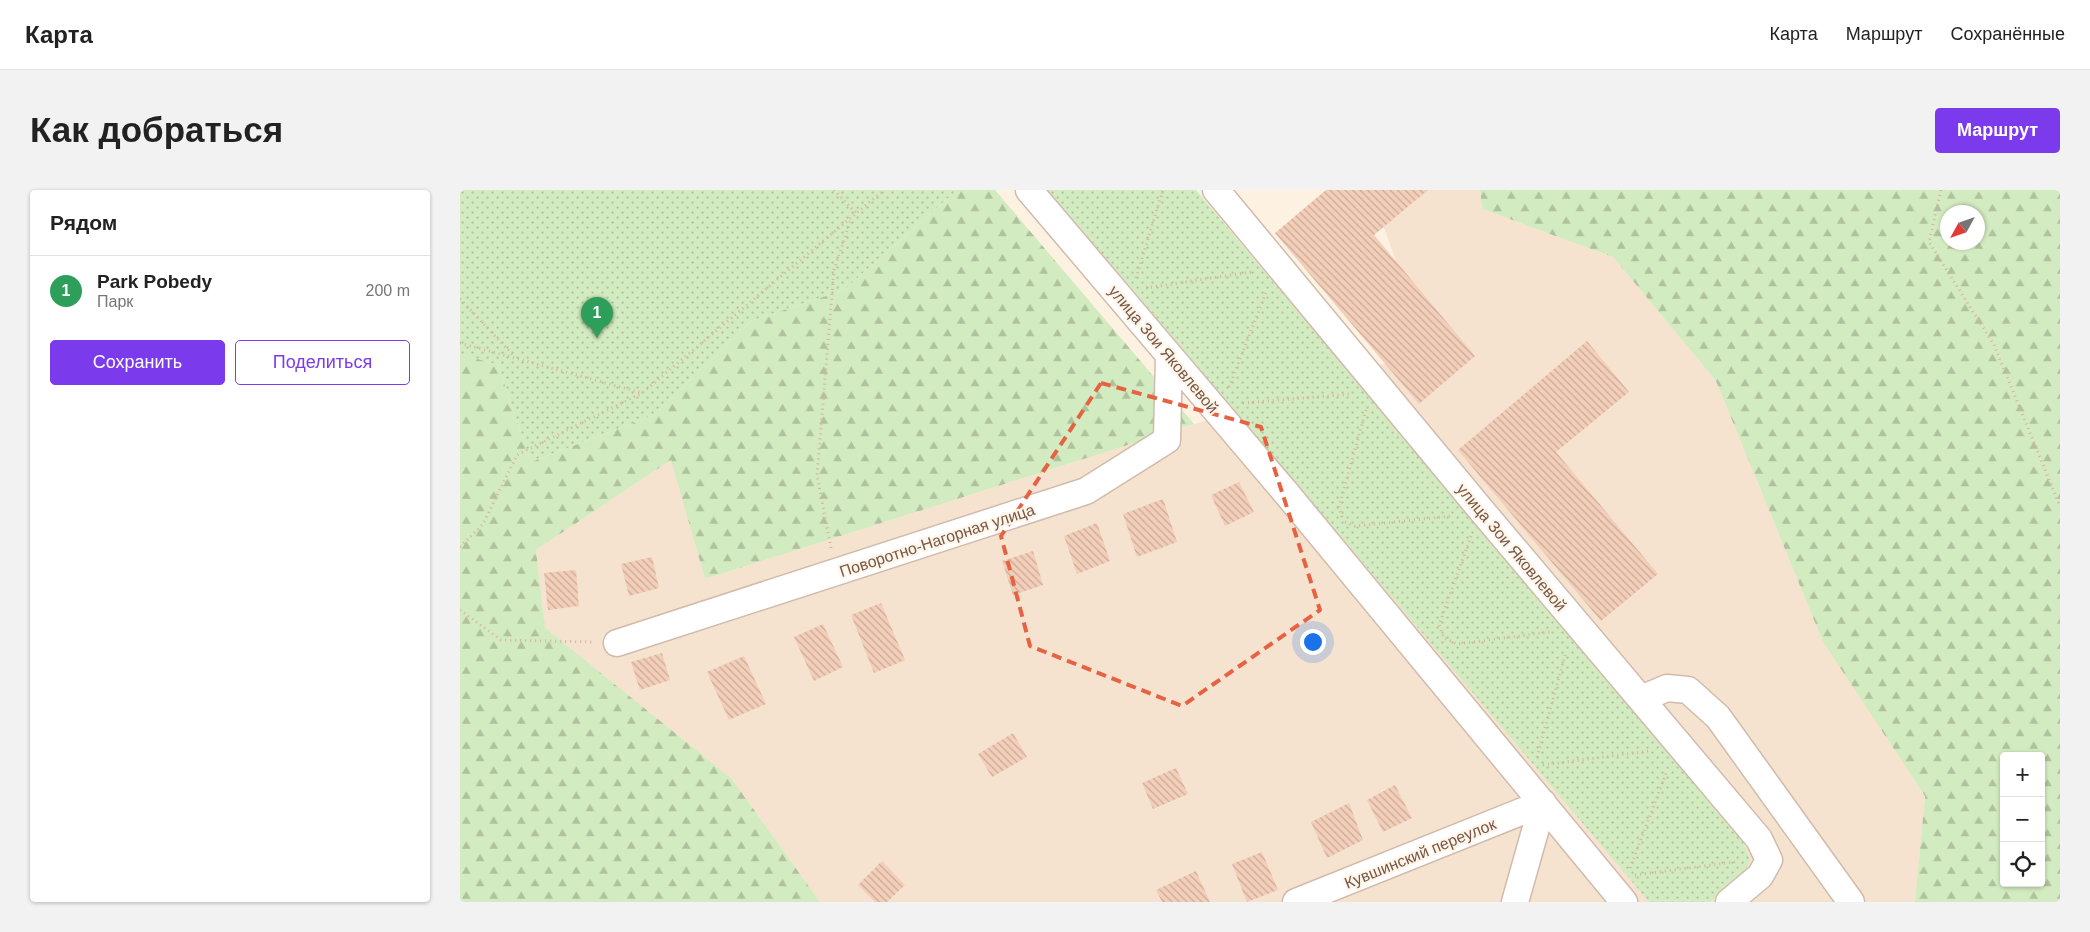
<!DOCTYPE html>
<html lang="ru">
<head>
<meta charset="utf-8">
<style>
  :root { --surface:#fff; --page:#f2f2f2; --text:#222; --muted:#767676; --line:#e0e0e0; --accent:#7c3aed }
  body { margin:0; font-family:Arial,sans-serif; background:var(--page); color:var(--text) }
  .controls { position:absolute; right:15px; bottom:15px; display:grid; overflow:hidden; border-radius:5px; box-shadow:0 1px 4px #0004 }
  .controls button { width:45px; height:45px; display:grid; place-items:center; padding:0; border:0; border-bottom:1px solid var(--line); background:var(--surface); color:var(--text); font:25px sans-serif }
  .compass { position:absolute; left:1480px; top:15px; width:45px; height:45px; border-radius:50%; background:var(--surface); box-shadow:0 1px 4px #0004; rotate:230deg }
  .you { position:absolute; left:852px; top:451px; width:18px; height:18px; margin:-12px; border:4px solid #fff; border-radius:50%; background:#1a73e8; box-shadow:0 0 0 8px #1a73e833 }
  .badge { display:grid; place-items:center; width:32px; height:32px; border-radius:50%; background:var(--accent); color:#fff; font-size:16px; font-weight:700 }
  .pin { position:absolute; translate:-50% -41px; filter:drop-shadow(0 1px 2px #0008) }
  .pin::after { content:''; position:absolute; top:26px; width:18px; height:15px; background:inherit; clip-path:polygon(0 0,100% 0,50% 100%) }
  .list { margin:0; padding:0; list-style:none }
  h2 { display:flex; justify-content:space-between; align-items:center; height:65px; margin:0; padding:0 20px; font-size:21px }
  h2 small { font-size:16px; font-weight:400; color:var(--muted) }
  .list li { display:grid; grid-template-columns:32px 1fr auto; gap:15px; align-items:center; box-sizing:border-box; height:70px; padding:0 20px; border-top:1px solid var(--line) }
  .list b { display:block; font-size:19px; white-space:nowrap }
  .list p { margin:0; font-size:16px; white-space:nowrap; color:var(--muted) }
  .list em { font-size:16px; font-style:normal; color:var(--muted) }
  .actions { display:flex; gap:10px; padding:15px 20px }
  .actions a { flex:1; padding:11px 0; border:1px solid var(--accent); border-radius:5px; text-align:center; font-size:18px; color:var(--accent) }
  .actions .main { background:var(--accent); color:#fff }
  .icon { flex:none; width:28px; height:28px; fill:none; stroke:currentColor; stroke-width:2; stroke-linecap:round; stroke-linejoin:round }
  .map { position:relative; flex:none; width:1600px; height:712px; overflow:hidden; border-radius:5px }
  header { display:flex; align-items:center; gap:30px; box-sizing:border-box; height:70px; padding:0 25px; background:var(--surface); border-bottom:1px solid var(--line) }
  header strong { font-size:24px }
  nav { display:flex; gap:28px; margin-inline-start:auto; font-size:18px }
  .intro { display:flex; align-items:center; justify-content:space-between; box-sizing:border-box; height:120px; padding:0 30px }
  h1 { margin:0; font-size:35px }
  .button { padding:12px 22px; border-radius:5px; background:var(--accent); color:#fff; font-size:18px; font-weight:700 }
  main { display:flex; gap:30px; padding:0 30px }
  aside { flex:1; background:var(--surface); border-radius:5px; box-shadow:0 1px 4px #0004 }
  .map>svg:first-child { display:block }
</style>
</head>
<body>
<header>
<strong>Карта</strong>
<nav><a>Карта</a><a>Маршрут</a><a>Сохранённые</a></nav>
</header>
<div class="intro"><h1>Как добраться</h1><a class="button">Маршрут</a></div>
<main>
<aside>
<h2>Рядом<small></small></h2>
<ul class="list">
<li><span class="badge" style="background:#2e9e5b">1</span><div><b>Park Pobedy</b><p>Парк</p></div><em>200 m</em></li>
</ul>
<div class="actions"><a class="main">Сохранить</a><a>Поделиться</a></div>
</aside>
<div class="map">
<svg width="1600" height="712" viewBox="0 0 1600 712">
  <defs>
    <pattern id="grass-dots" width="8" height="8" patternUnits="userSpaceOnUse" patternTransform="scale(1.25)"><rect width="8" height="8" fill="#d3ebc0"/><path d="M2 2h.1M6 6h.1" fill="none" stroke="#b0c19e" stroke-width="1.8" stroke-linecap="round"/></pattern>
    <pattern id="forest-firs" width="22" height="20" patternUnits="userSpaceOnUse" patternTransform="scale(1.25)"><rect width="22" height="20" fill="#d3ebc0"/><path d="M5 1l3.5 6h-7zM16 11l3.5 6h-7z" fill="#b0c19e"/></pattern>
    <pattern id="building-back-hatch" width="6" height="6" patternUnits="userSpaceOnUse" patternTransform="scale(1.25)"><rect width="6" height="6" fill="#f3ceb9"/><path d="M-1 5l2 2M0 0l6 6M5-1l2 2" fill="none" stroke="#c9aa98"/></pattern>
  </defs>
  <rect width="100%" height="100%" fill="#fdf2e2"/>
  <path fill="#f5e3d0" d="M879 0H1020L1022 19 1153 67 1256 191 1363 452 1465 606 1455 712H360L272 589 85 439 76 360 211 269 245 389 968 160 914 10Z"/>
  <path fill="url(#grass-dots)" d="M0 0H497L384 100 291 131 194 225 71 272 38 175 0 164Z
    M586 0H736L1283 652 1290 670 1285 682 1250 712H1189L673 100Z"/>
  <path fill="url(#forest-firs)" fill-rule="evenodd" d="M497 0H535L734 234 245 389 211 270 76 360 85 438 272 589 360 712H0V164L38 175 71 272 194 225 291 131 384 100Z
    M1020 0H1600V712H1455L1465 606 1363 452 1256 191 1153 67 1022 19ZM1488 22H1518V52H1488ZM1544 566H1581V693H1544Z"/>
  <path fill="url(#building-back-hatch)" d="M866 0H968L914 45 1015 166 959 214 815 43Z
    M1127 151 1169 202 1096 262 1198 384 1141 431 998 260Z
    M779 292 794 322 765 336 751 305Z
    M703 309 717 352 677 367 663 324Z
    M637 333 650 371 617 384 604 346Z
    M573 361 583 395 553 405 542 371Z
    M192 367 199 398 169 406 161 374Z
    M116 380 119 416 88 420 84 383Z
    M421 413 445 470 414 483 391 425Z
    M363 434 383 477 354 491 334 447Z
    M202 463 210 490 180 500 171 472Z
    M284 466 306 514 269 530 247 482Z
    M553 543 567 567 532 587 518 564Z
    M716 578 728 604 693 619 682 593Z
    M935 595 952 628 923 642 907 610Z
    M889 613 903 650 867 668 851 632Z
    M802 662 818 700 787 712 772 674Z
    M422 671 445 695 427 712H415L398 695Z
    M736 681 750 712H702L696 700Z"/>
  <g fill="none" stroke-linecap="round" stroke-linejoin="round">
    <g stroke="#d1bbac" stroke-width="29">
      <path id="minor" d="M569 0 827 304 1164 712
        M756 0 1022 321 1299 649 1309 670 1300 686 1269 712
        M157 453 626 301 707 250 709 166
        M1181 509 1207 498 1228 500 1258 527 1391 712
        M836 712 1083 613
        M1055 712 1083 613"/>
    </g>
    <path stroke="#d8b29c" stroke-width="3" stroke-dasharray="1 4" stroke-linecap="butt" d="M374 0 397 24
      M1481 0 1469 52 1534 155 1600 316
      M676 88 703 0
      M686 98 791 82
      M0 109 54 166
      M0 153 182 203 424 0
      M769 197 807 100
      M783 213 892 204
      M882 327 879 317 906 220
      M885 332 895 336 992 326
      M1011 346 979 435 984 448 997 454 1090 442
      M0 357 23 334 57 265 182 203
      M371 358 357 285 374 80 391 29
      M0 420 41 450 132 452
      M1077 567 1106 462
      M1083 575 1190 561
      M1170 678 1207 581
      M1175 685 1275 672"/>
    <use href="#minor" stroke="#fff" stroke-width="26"/>
  </g>
  <path fill="none" stroke="#e66243" stroke-width="4" stroke-dasharray="10 6" stroke-linejoin="round" d="M641 193 801 237 860 420 722 516 570 456 541 346Z"/>
  <g text-anchor="middle" stroke-width="4.5" stroke-linejoin="round" paint-order="stroke">
    <g font-size="16" fill="#765748" stroke="#fff6e9">
      <text transform="translate(704 159) rotate(50)" y="6">улица Зои Яковлевой</text>
      <text transform="translate(477 350) rotate(-18)" y="6">Поворотно-Нагорная улица</text>
      <text transform="translate(1052 357) rotate(50)" y="6">улица Зои Яковлевой</text>
      <text transform="translate(960 663) rotate(-22)" y="6">Кувшинский переулок</text>
    </g>
  </g>
</svg>
<div class="controls">
<button>+</button>
<button>−</button>
<button><svg class="icon" aria-label="locate" viewBox="0 0 24 24"><circle cx="12" cy="12" r="6"/><path d="M12 2v4M12 18v4M2 12h4M18 12h4"/></svg></button>
</div>
<svg class="compass" viewBox="-18 -18 36 36"><path d="M0-13l5 13h-10z" fill="#e53935"/><path d="M0 13l5-13h-10z" fill="#767676"/></svg>
<div class="you"></div>
<div class="pin badge" style="left:137px;top:148px;background:#2e9e5b">1</div>
</div>
</main>
</body>
</html>
